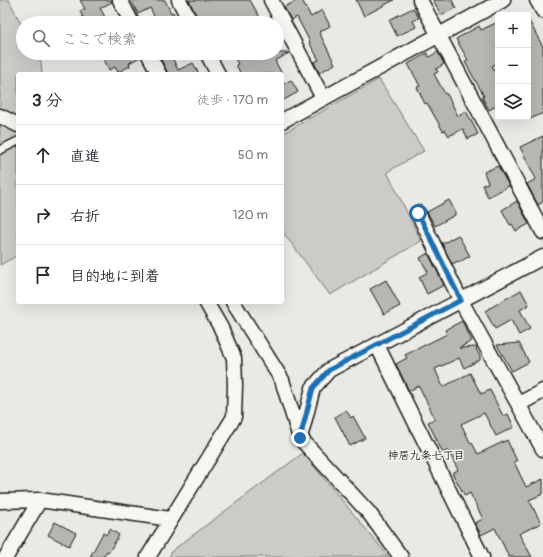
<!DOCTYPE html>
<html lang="ja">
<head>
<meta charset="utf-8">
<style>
  :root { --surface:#fff; --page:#f2f2f3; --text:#2b2b33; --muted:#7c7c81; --line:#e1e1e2 }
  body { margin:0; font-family:Pangolin,"Klee One",sans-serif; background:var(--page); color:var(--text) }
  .controls { position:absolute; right:12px; top:12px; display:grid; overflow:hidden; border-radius:4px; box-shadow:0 4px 16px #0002 }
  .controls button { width:36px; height:36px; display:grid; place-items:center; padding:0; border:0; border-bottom:1px solid var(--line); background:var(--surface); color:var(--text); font:20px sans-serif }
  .stop { position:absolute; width:12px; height:12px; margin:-9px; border:3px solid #1f6fb2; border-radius:50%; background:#fff }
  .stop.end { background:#1f6fb2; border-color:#fff; box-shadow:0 1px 4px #0008 }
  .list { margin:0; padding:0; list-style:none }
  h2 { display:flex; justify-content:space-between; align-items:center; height:52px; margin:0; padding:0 16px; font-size:17px }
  h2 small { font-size:13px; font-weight:400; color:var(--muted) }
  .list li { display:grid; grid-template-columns:26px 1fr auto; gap:12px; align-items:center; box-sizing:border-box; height:60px; padding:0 16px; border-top:1px solid var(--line) }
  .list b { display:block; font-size:15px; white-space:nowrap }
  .list em { font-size:13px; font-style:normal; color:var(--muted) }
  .icon { flex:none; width:22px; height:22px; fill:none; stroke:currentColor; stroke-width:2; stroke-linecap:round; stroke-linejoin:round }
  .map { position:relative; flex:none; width:543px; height:557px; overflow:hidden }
  .search { position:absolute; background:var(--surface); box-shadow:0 4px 16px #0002; left:16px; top:16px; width:268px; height:44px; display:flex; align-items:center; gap:10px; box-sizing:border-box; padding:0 14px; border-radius:22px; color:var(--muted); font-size:15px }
  .panel { position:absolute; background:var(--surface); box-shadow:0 4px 16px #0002; left:16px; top:72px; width:268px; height:232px; border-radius:4px }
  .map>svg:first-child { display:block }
</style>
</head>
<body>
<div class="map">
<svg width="543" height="557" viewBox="0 0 543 557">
  <rect width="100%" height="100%" fill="#e9e9e5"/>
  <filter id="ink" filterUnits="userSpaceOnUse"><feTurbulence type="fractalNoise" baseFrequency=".025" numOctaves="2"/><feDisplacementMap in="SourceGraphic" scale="8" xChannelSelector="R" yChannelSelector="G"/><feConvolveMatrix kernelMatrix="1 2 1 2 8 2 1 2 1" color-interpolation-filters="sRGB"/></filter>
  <g filter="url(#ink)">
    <path fill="#cbcbc7" stroke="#747472" d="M0 0H9L23 28V53H36L41 62 42 74H18V255L0 265Z
      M379 79 424 151 387 172 421 241 330 295 282 231V134Z
      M303 453 389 557H169L173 550Z"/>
    <path fill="#b6b6b3" stroke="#1c1c1c" d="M80 0H112V2L100 8 105 17 93 23H86L80 11 85 9Z
      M131 0H165L171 13 173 12 178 23H149L156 20 150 8 138 14Z
      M189 0H250L263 23H200Z
      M298 0H302L311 17 322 10 330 26 319 32 335 64 319 73 314 62 319 60 309 42H310L297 17 291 20 284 7Z
      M356 0H394L364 16Z
      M433 0H452L456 8 441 15Z
      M413 8 419 18 413 21 416 27 397 36 389 20Z
      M528 19 543 47V113L528 120Z
      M498 22V63L492 66 498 78V105L489 110 482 97 484 96 465 62 468 60 456 39 479 26 481 30Z
      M438 52 444 64 436 69 438 72 434 74 445 94H447L458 116 466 111 478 134 468 139 463 129 449 136 445 130 443 131 427 103 425 104 417 87 420 86 408 64 427 53 429 57Z
      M101 53H140V57L129 63 130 66 118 72 115 67 109 70Z
      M158 53H170L178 70 193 63 199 74H168Z
      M232 53H289L275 61 282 74H241L236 65 238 64Z
      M291 80 298 92 282 101V85Z
      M543 136V202L538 205 527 184 536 179 520 147Z
      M498 166 509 186 488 197 482 185 488 183 484 172Z
      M449 200 455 211V215L435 226 427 212Z
      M517 201 529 224 516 231 512 224 510 225 502 210Z
      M458 235 470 256 459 262 458 261 452 264 442 244Z
      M428 253 444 285 427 294 419 277 428 272 420 258Z
      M386 280 400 306 384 314 370 289Z
      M521 290 529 305 520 310 530 329 519 335 511 320 495 329 485 311Z
      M462 321 472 341 459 348 477 347V348L476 349 480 356V360L464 368 459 358 435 369 443 387 470 373 481 394 490 390 503 416 508 414 514 427 496 436 484 413 461 424 471 444 472 443 478 454 507 440 517 461 514 462 526 487 543 479V494L529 500 541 523 519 534 532 557H509L495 528 481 535 475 523 483 519 470 493 465 496 452 473 458 470 448 450 443 453 428 422 435 419 419 386 409 391 396 364 407 358 405 355 447 334 445 330Z
      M519 343 529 362 512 371 497 345Z
      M346 410 351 418 353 416 365 438 350 446 335 417Z
      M55 522 76 533 69 546 48 535Z
      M110 529 119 535 109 552 107 551 103 557H90L103 533 106 535Z"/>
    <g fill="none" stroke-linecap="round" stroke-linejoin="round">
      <g stroke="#1c1c1c" stroke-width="10">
        <path id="service" d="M0 150 18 141"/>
      </g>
      <g stroke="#1c1c1c" stroke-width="17">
        <path id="minor" d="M120 0 132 23
          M179 0 191 23
          M271 0 323 98
          M420 0 543 232
          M537 0 543 11
          M148 53 159 74
          M207 53 218 74
          M0 116 18 125
          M282 121 503 0
          M418 213 461 301 543 449
          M233 302 282 380 300 438 369 513 401 557
          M377 345 482 557
          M519 404 543 391
          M300 438 313 388 329 370 543 257
          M0 501 40 500 170 519
          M6 557 40 500
          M148 557 234 417 235 385 234 358 221 328 206 302"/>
      </g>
      <use href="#service" stroke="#f6f6f2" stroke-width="7"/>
      <use href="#minor" stroke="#f6f6f2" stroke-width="14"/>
    </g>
  </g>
  <g fill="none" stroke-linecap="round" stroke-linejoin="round" filter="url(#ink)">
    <path stroke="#1f6fb2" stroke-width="5" d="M300 438 313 388 329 370 461 300 418 213"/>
  </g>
  <g text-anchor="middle" stroke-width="3" stroke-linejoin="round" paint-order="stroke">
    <g font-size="11" font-weight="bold" fill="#1c1c1c" stroke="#f6f6f2">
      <text x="426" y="459">神居九条七丁目</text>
    </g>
  </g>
</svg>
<div class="controls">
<button>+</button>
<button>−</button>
<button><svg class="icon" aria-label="layers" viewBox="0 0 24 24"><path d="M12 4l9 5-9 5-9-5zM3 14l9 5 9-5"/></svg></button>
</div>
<div class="stop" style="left:418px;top:213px"></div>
<div class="stop end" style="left:300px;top:438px"></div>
<div class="search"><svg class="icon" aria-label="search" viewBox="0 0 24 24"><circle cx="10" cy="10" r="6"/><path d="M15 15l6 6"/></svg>ここで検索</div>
<section class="panel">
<h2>3 分<small>徒歩 · 170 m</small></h2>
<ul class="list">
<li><svg class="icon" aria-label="ahead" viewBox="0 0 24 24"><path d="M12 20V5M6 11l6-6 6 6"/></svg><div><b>直進</b></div><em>50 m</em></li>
<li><svg class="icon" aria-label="right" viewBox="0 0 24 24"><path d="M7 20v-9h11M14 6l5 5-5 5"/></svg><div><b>右折</b></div><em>120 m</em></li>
<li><svg class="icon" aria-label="arrive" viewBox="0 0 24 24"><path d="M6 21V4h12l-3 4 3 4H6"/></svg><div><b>目的地に到着</b></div></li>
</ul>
</section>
</div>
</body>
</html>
